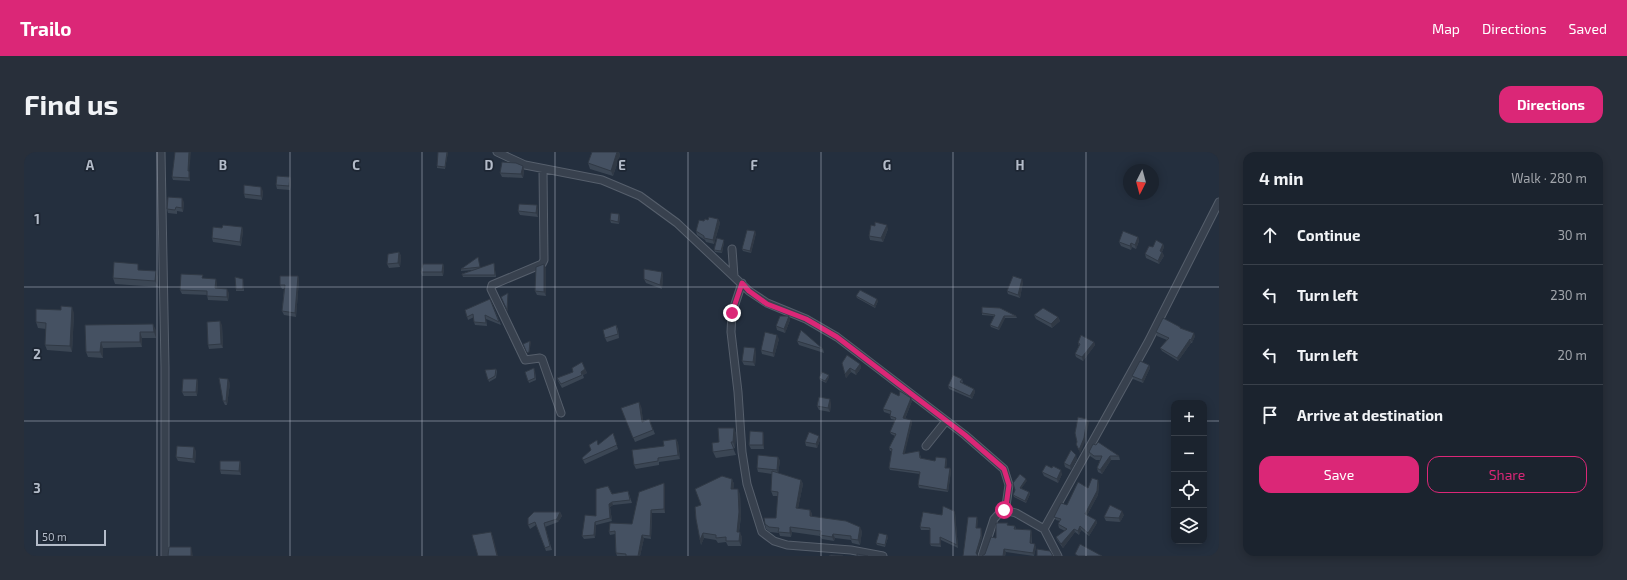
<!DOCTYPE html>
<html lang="en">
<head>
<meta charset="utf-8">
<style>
  :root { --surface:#1b232e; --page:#282f3a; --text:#f1f3f6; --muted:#a0a4aa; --line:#39404a; --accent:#db2777 }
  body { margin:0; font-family:"Exo 2",sans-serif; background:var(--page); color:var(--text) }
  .controls { position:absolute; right:12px; bottom:12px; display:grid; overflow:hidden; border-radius:8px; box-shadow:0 2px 10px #0003 }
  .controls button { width:36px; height:36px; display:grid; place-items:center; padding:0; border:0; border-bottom:1px solid var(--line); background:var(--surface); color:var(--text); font:20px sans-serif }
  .compass { position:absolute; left:1099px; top:12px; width:36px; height:36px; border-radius:50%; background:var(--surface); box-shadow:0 2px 10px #0003; rotate:186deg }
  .scale { position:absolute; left:12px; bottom:10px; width:70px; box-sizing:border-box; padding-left:4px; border:2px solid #b4bcc9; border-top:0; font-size:11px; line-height:14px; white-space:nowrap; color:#b4bcc9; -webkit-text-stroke:3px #1d2633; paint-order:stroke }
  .stop { position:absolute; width:12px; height:12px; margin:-9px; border:3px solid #db2777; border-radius:50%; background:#fff }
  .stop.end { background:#db2777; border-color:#fff; box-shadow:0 1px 4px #0008 }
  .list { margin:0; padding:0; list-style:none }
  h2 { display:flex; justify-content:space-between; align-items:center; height:52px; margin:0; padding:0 16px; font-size:17px }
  h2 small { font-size:13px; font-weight:400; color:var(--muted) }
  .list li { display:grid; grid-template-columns:26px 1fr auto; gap:12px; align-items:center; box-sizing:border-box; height:60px; padding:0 16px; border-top:1px solid var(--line) }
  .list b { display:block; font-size:15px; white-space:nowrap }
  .list em { font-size:13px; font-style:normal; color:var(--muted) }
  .actions { display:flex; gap:8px; padding:12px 16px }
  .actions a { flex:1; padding:9px 0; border:1px solid var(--accent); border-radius:12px; text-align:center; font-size:14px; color:var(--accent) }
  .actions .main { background:var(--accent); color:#fff }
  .icon { flex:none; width:22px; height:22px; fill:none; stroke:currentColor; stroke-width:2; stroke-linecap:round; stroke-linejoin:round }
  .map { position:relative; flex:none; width:1195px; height:404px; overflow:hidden; border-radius:12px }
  header { display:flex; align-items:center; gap:24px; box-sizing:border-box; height:56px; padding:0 20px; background:var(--accent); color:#fff }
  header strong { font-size:19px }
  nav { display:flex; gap:22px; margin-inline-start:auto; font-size:14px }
  .intro { display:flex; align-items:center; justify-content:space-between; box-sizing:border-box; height:96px; padding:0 24px }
  h1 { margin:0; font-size:28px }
  .button { padding:10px 18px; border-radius:12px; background:var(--accent); color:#fff; font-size:14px; font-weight:700 }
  main { display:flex; gap:24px; padding:0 24px }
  aside { flex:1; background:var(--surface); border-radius:12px; box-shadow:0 2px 10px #0003 }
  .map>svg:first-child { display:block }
</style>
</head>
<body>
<header>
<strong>Trailo</strong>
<nav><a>Map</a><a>Directions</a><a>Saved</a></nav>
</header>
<div class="intro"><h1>Find us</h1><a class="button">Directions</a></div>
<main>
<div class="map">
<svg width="1195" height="404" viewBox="0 0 1195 404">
  <rect width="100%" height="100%" fill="#242f3e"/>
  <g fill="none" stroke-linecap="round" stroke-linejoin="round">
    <g stroke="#565f6c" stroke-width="9">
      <path id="street" d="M137 0 141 215V404
        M473 0 501 13 578 28 616 44 653 71 725 139 743 151 782 167 813 185 941 283 980 317 985 333 982 354 970 367 958 404
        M519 17 520 108 518 112 468 133 467 137 501 208 516 206 518 207 537 261
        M708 97 710 124
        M718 131 708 161 707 180 714 240 718 300 723 332 738 380 750 389 763 393 827 398 859 404
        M902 294 922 269
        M980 358 992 361 1020 377 1034 404
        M1020 377 1124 190 1195 50"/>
    </g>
    <use href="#street" stroke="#38414e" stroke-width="7"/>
  </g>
  <path fill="#3b4654" d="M424 0 421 17 413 16V14Z
    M568 0H595L596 3 589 24 566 17 564 11Z
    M499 14 500 18 499 26 478 25 476 21Z
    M165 19 166 22V29L149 28 148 25Z
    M266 25 267 29 266 38 253 37 252 33Z
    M239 39 238 48 221 46 220 42Z
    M160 50 159 60 153 59V62L144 61 143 57Z
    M514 57V65L496 63 494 59Z
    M596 64 595 72 587 71 586 68Z
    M694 67 696 71 690 92 682 90 681 88 673 83 672 79 680 69 684 68Z
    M218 75 219 79 217 94 189 90 188 86Z
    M864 77 859 90 846 88 845 84Z
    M732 81 727 101 719 99 718 97Z
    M1114 85 1115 89 1112 97 1108 95 1107 98 1097 94 1095 90Z
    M700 90 698 101 691 100 690 98Z
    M1139 92 1140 95 1138 100 1140 104 1135 112 1122 106 1121 102 1129 95Z
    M375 100 377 104 376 115 365 116 363 112Z
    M454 105 456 116 470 111 472 125H439L438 122 449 118 437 119V117Z
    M419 112 420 116 419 124H398L397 120Z
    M522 116V144L513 143 511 139Z
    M116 118 134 125V135L91 132 89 126Z
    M638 120 639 124 638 137 622 131 620 127Z
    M274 124 275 128 272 165 260 163 258 159 260 137H258L256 133Z
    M180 126 193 131V136L205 141 204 149 184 148 183 143 158 142 156 138Z
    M219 127V129L220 139H212V137Z
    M999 130 996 146 984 142 983 139Z
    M832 144 854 149 851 156 833 146Z
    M466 147 477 173 462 167 463 174 451 173 450 170V165L444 168 441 158Z
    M37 158 50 161 48 200 23 198 21 193 22 177 14 176 12 170Z
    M958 161 992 164 993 166H981L975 178 967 175 966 173 970 164 958 163Z
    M1010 163 1034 165 1036 169 1028 176 1012 167Z
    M765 164 766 168 761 181 753 178 752 174Z
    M61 173 132 178V186H118V195L79 196V206L64 205 62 200Z
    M198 173 199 196 185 197 184 193Z
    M592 173 594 177 595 186 583 190 581 186Z
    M1156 175 1157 177 1171 184 1168 191H1167L1154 209 1138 199 1136 196 1143 188 1133 184 1132 180Z
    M755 187 750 205 738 202 737 198Z
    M773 189 799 197 800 201 775 193Z
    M1070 190 1071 193 1059 209 1052 205 1051 202 1055 194 1054 191Z
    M732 200 731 214 720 213 718 209Z
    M818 211 836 212 837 216 832 223 827 220 822 226Z
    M1125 213 1126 216 1119 231 1109 227 1108 224Z
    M472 217 473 219 472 226 465 230 461 218Z
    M561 217 563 221 559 223 560 226 538 236 534 229 533 226Z
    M511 219 512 228 505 231 501 220Z
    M805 223V225L802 231 796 228 795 226Z
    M173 227 174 231 173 244H160L158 240Z
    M938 227 939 230 938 231 950 237 951 240 948 247 925 237 924 234Z
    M206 231 203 253H201L199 249Z
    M875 244 888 249 881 267 887 268 888 271 880 302 895 299 897 306 911 309 922 306 923 309 922 316H926L927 319 924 340 895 336 894 333 896 322 866 318 865 316 868 299H866L865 296 871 284 867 282 866 280 871 268 867 267 866 264V262L860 260 859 257Z
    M807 251 806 260 795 258 793 254Z
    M617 254 619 269 625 267 631 282 611 290 597 256Z
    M710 276 712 282 711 296H709L712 303 692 306 689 300 695 290Z
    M589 281 594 297 561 312 558 306Z
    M740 284V297H727L725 293Z
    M652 287 654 291 656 307 635 310V313L612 317 610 313 640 294Z
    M796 288 793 296 782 294 781 290Z
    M172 299 171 311 154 309 152 305Z
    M1065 300 1095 304 1096 308H1087L1078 322 1074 320 1073 316 1076 308H1072L1066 304Z
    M754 305 756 309 754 321 777 328 779 332 774 356 786 358 788 362V364L838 379 836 393 828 391 827 388 811 386 810 389 798 387 796 384 768 380 767 385 756 384 755 381 746 380 742 377 741 372 752 366 754 344H749L747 339 748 322 734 320 733 316Z
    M1053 307 1047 318 1041 315 1040 311Z
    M216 309 217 313V323L197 322 196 318Z
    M1028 316 1038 322 1034 331 1020 324 1018 320Z
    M708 327 710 332 709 337 716 342 717 365 715 380 718 385 717 394H704L702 390 694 391 692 388 680 386 677 393 676 388 677 353Z
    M1003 329 997 336 1005 340 1006 342 1002 351 990 345 989 343Z
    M1075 332 1074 343 1063 363 1072 368 1073 371 1065 384 1057 378 1055 383 1051 380 1039 396 1033 388 1032 385 1041 379 1035 376 1034 372 1036 369 1032 368 1030 365 1043 353 1064 336Z
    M641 335V361H628L627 387 620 386 616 404H593L592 401 591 382 586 383 585 380 608 372Z
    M604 339 608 351 589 353 586 355 588 369 572 373 571 386 560 387 558 384 588 342Z
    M930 359 931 361 934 396 917 388V395L907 394 906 392V378H897L896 375 918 363Z
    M536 360 538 364 534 370 521 375 528 398 522 399 512 373 506 377 504 373V366Z
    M1100 363 1096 370 1082 369 1080 365Z
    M984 373 991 374 992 377 1007 378 1008 382V391L1012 395 1010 404 982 400 981 404H958L961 402 972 386Z
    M864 385 861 395 853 393 852 391Z"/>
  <path fill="#303945" d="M165 0H167L165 22 164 19Z
    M423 0H424L421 17V15Z
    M593 0H595L596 3 589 24 587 19Z
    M499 14 500 18 499 26 497 22Z
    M165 19 166 22V29L165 26Z
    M266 25 267 29 266 38 265 34Z
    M237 35 239 39 238 48 237 44Z
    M158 46 160 50 159 60 158 56Z
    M513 53 514 57V65L512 61Z
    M595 62 596 64 595 72 594 70Z
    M694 67 696 71 690 92 689 88Z
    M863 73 864 77 859 90 857 86Z
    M218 75 219 79 217 94 216 90Z
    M731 79 732 81 727 101 726 99Z
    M1114 85 1115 89 1112 97 1111 93Z
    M700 88V90L698 101 697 99Z
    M1107 91 1108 95 1107 98 1106 94Z
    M1139 92 1140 95 1137 102 1136 99Z
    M375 100 377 104 376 115 374 111Z
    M1138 100 1140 104 1135 112 1134 109Z
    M419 112 420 116 419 124 418 120Z
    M520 112 522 116V144L520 140Z
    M132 119 134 125V135L131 129Z
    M638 120 639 124 638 137 636 133Z
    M274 124 275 128 272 165 271 161Z
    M192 127 193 131V140L191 136Z
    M998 127 999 130 996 146 994 143Z
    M203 137 205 141 204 149 203 145Z
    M484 141V160L483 158Z
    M853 147 854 149 851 156 850 154Z
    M48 155 50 161 48 200 46 194Z
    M765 164 766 168 761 181 760 177Z
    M980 164 981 166 975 178 974 176Z
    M1034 165 1036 169 1028 176 1027 172Z
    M196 169 198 173 199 196 197 192Z
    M129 172 132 178V186L130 180Z
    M116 180 118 186V195L116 190Z
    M1170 181 1171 184 1168 191 1167 188Z
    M753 183 755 187 750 205 749 201Z
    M1166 187 1167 191 1154 209 1153 206Z
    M506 189 507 191 505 202V200Z
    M77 190 79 196V206L76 200Z
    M1070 190 1071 193 1059 209 1058 205Z
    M731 196 732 200 731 214 729 210Z
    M836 212 837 216 832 223 831 219Z
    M1125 213 1126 216 1119 231 1118 228Z
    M826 216 827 220 822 226 821 222Z
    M561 217 563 221 559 223 557 220Z
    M805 223V225L802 231 801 229Z
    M173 227 174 231 173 244 172 240Z
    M204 227 206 231 203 253 202 249Z
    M950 237 951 240 948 247 946 244Z
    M887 246 888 249 880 269 879 266Z
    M806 247 807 251 806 260 804 256Z
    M615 250 617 254 620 274 618 270Z
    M1063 267 1065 270 1061 290 1056 302 1055 298Z
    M887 268 888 271 880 305 879 302Z
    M710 276 712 282 711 296 709 290Z
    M739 280 740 284V297L739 293Z
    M795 284 796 288 793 296 792 292Z
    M652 287 654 291 656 307 654 303Z
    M170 295 172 299 171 311 169 307Z
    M1052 303 1053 307 1047 318 1046 314Z
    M1086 304 1087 308 1078 322 1076 318Z
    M754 305 756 309 754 322 753 318Z
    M922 306 923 309 922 318 921 316Z
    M216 309 217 313V323L215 319Z
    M926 316 927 319 924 340 923 338Z
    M1037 318 1038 322 1034 331 1033 327Z
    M708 327 710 332 709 342 707 337Z
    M1002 327 1003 329 996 338V336Z
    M777 328 779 332 773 361 772 356Z
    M1074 328 1075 332 1074 343 1062 365 1061 362Z
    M640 331 641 335V361L640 357Z
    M714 337 716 342 717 365 714 385 713 380Z
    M1005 340 1006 342 1002 351 1001 349Z
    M588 350 589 353 586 355 588 369 586 366 585 352Z
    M627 358 628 361 627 387 626 384Z
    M786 358 788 362 787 368 786 364Z
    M930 359 931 361 934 396 933 393Z
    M1098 359 1100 363 1096 370 1095 366Z
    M536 360 538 364 534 370 533 367Z
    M953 365 954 369 953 379 952 376Z
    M1072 368 1073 371 1065 384 1064 381Z
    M571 370 572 373 571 386 570 383Z
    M1056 374 1057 378 1055 383 1054 379Z
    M766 375 768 380 767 385 766 381Z
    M836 375 838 379 836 393 834 388Z
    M957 376 958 380V387L953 404 952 401Z
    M1050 377 1051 380 1039 396 1037 392Z
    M1007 378 1008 382 1007 395 1006 391Z
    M467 380 469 385 474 404H473Z
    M716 380 718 385 717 394 715 389Z
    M679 381 680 386 677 393 676 388Z
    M809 382 811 386 810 389 808 385Z
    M618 383 620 386 616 404H614Z
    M863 383 864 385 861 395V393Z
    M916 385 917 388V395L916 392Z
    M1011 392 1012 395 1010 404 1009 401Z
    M167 395 168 399 169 404H167Z
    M980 397 982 400 981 404H979Z"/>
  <path fill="#455162" stroke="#303945" d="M151 0H165L164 19H165V26L148 25Z
    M414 0H423L421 15 413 14Z
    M568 0H593L587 19 564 11Z
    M478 10 492 11 499 14 497 22 476 21Z
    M253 24 266 25 265 34 252 33Z
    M220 33 237 35V44L220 42Z
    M144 45 158 46V56L152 55 151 58 143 57Z
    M495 52 513 53 512 61 494 59Z
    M587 61 595 62 594 70 586 68Z
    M685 65 694 67 689 88 680 86V84L672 79 675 68 680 69 681 67 684 68Z
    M851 70 863 73 857 86 845 84 847 73 851 74Z
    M199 73 218 75 216 90 188 86 189 75 198 76Z
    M723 78 731 79 726 99 718 97Z
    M1099 79 1114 85 1111 93 1107 91 1106 94 1095 90Z
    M693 86 700 88 697 99 690 98Z
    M1132 88 1139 92 1136 99 1138 100 1134 109 1121 102 1125 94 1129 95Z
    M375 100 374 111 363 112 364 102Z
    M454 105 456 115 437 117Z
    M90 110 114 112V118L132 119 131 129 89 126Z
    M470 111 471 123H438V122Z
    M399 112H419L418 120H397Z
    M520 112V140L511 139 512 115Z
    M620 117 638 120 636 133 620 127Z
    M157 122 179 123 178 126 192 127 191 136 203 137V145L183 144V139L156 138Z
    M256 124H274L271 161 258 159 261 133H256Z
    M989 124 998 127 994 143 983 139Z
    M211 125 219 127V137H212Z
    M836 138 853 147 850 154 832 144Z
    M484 141 483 158 477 145Z
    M466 147 475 170 461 163 462 171 450 170 449 162 443 165 441 158Z
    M37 154 48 155 46 194 21 193 22 171 12 170V157L37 158Z
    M958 155 976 156 992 164H980L974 176 966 173 971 163 958 161Z
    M1019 156 1034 165 1027 172 1010 163Z
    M756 164H765L760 177 752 174Z
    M1139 166 1156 175V176L1170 181 1167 188 1166 187 1153 206 1136 196 1145 186 1132 180Z
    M196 169 197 192 184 193 183 170Z
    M129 172 130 180H116V190H77L76 200H62L61 173Z
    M592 173 594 182 581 186 579 178Z
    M777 178 799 197 773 189Z
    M741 180 753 183 749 201 737 198Z
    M1057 183 1070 190 1058 205 1051 202 1056 192 1054 191Z
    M506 189 505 200 503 201 499 192Z
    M720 195 731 196 729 210 718 209Z
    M823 203 836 212 831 219 826 216 821 222 818 211Z
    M1116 209 1125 213 1118 228 1108 224Z
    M558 210 561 217 557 220 558 223 537 232 533 226 549 220 548 216Z
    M510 216 511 226 504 229 501 220Z
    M472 217 471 224 464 228 461 218Z
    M798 220 805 223 801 229 795 226Z
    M929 223 938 227 936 230 950 237 946 244 924 234Z
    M195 226 204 227 202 249H199Z
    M159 227H173L172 240H158Z
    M876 239 887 246 879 266 887 268 879 302 895 299 896 306 911 309 912 305 922 306 921 316H926L923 338 894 333 896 320 865 316 868 297 865 296 872 282 866 280 872 266 866 264 867 259 859 257 867 240 875 244Z
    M795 245 806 247 804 256 793 254Z
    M615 250 618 270 625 267 629 278 609 286 597 256Z
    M1054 265 1063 267 1060 286 1055 298 1052 292 1053 290 1051 281Z
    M694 276H710L709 290H707L710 297 689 300 688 291 695 290Z
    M726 279 739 280V293H725Z
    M785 280 795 284 792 292 781 290Z
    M589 281 593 293 559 308 558 306 567 298 565 293 573 288 574 293Z
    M652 287 654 303 634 306V309L610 313 608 298 640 294 639 289Z
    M1074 290 1095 304H1086L1076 318 1073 316 1078 304H1070L1065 300 1069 292 1072 293Z
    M153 294 170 295 169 307 152 305Z
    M1047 298 1052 303 1046 314 1040 311Z
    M734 303 754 305 753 318 733 316Z
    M196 309H216L215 319 196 318Z
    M1022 313 1028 316 1029 314 1037 318 1033 327 1018 320Z
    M748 319 777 328 772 356 786 358V364L822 369 836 375 834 388 827 387V384L809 382 808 385 796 383 797 379 766 375V381L754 380 755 376 745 375 741 372 740 366H752L754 340 747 339Z
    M996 322 1002 327 996 336 1005 340 1001 349 989 343 991 338 989 331Z
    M698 324 708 327 707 337H714L715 360 713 380H716L715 389H702V385L692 386V383L679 381 676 388 672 367 671 355 677 353 671 337Z
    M1068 326 1074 328 1073 339 1061 362 1072 368 1064 381 1056 374 1054 379 1050 377 1037 392 1032 385 1043 377 1034 372 1037 367 1030 365 1037 351 1043 353 1054 330 1064 336Z
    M640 331V357L627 358 626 384 618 383 614 404H602V402L592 401 591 379 585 380 586 371 608 372 615 340Z
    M584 334 588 342 604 339 606 348 588 350 585 352 586 366 571 370 570 383 558 384 561 363 572 364V337Z
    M1086 353 1098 359 1095 366 1080 365Z
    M919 354 930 359 933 393 916 385V392H906V376L896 375 899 360 918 363Z
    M510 360H536L533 367 520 371 526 394 521 396 511 370 504 373V366Z
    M944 365H953L952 376H957V384L952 401 954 404H939Z
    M972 371H984L983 373 991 374 990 377 1007 378 1006 391 1011 392 1009 401 980 397 979 404H958L961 402 967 385 972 386Z
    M467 380 473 404H454L448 383Z
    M855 381 863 383 861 393 852 391Z
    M1056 392 1078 404H1054L1051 402Z
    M145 395H167V404H144Z
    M1013 397 1026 399 1029 404H1013Z
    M833 402 844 404H833Z
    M807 403 819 404H805Z"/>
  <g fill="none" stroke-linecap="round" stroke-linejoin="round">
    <path stroke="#db2777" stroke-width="5" d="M708 161 718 131 725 139 743 152 782 167 813 185 941 283 980 317 985 333 982 354 980 358"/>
  </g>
  <path fill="none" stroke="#b4bcc9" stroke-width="1" stroke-opacity="0.55" d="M133 0V404M266 0V404M398 0V404M531 0V404M664 0V404M797 0V404M929 0V404M1062 0V404M0 135H1195M0 269H1150M1180 269H1195"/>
  <g font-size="13" text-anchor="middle" font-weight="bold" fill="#b4bcc9" stroke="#1d2633" stroke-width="3.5" stroke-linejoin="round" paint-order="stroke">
    <text x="66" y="18">A</text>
    <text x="199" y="18">B</text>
    <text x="332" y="18">C</text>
    <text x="465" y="18">D</text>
    <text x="598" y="18">E</text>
    <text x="730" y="18">F</text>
    <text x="863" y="18">G</text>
    <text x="996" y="18">H</text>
    <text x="13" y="72">1</text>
    <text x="13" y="207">2</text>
    <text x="13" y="341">3</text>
  </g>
</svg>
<div class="controls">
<button>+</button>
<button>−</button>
<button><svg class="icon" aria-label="locate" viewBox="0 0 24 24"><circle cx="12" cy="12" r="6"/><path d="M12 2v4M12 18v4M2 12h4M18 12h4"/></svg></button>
<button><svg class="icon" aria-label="layers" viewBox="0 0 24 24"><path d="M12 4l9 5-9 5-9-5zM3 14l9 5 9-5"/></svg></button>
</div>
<svg class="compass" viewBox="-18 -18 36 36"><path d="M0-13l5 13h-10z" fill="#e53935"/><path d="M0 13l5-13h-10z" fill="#a0a4aa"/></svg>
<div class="scale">50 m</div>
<div class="stop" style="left:980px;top:358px"></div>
<div class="stop end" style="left:708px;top:161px"></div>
</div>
<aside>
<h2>4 min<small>Walk · 280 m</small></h2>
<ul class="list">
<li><svg class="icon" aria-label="ahead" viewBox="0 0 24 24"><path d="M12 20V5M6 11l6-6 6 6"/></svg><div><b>Continue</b></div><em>30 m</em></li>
<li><svg class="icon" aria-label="left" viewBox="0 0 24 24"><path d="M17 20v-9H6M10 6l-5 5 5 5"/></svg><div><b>Turn left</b></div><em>230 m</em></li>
<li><svg class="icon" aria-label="left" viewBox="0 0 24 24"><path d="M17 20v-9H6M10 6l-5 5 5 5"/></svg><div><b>Turn left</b></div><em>20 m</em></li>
<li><svg class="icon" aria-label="arrive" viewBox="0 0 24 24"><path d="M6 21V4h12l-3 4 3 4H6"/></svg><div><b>Arrive at destination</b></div></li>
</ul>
<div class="actions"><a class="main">Save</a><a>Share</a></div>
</aside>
</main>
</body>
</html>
